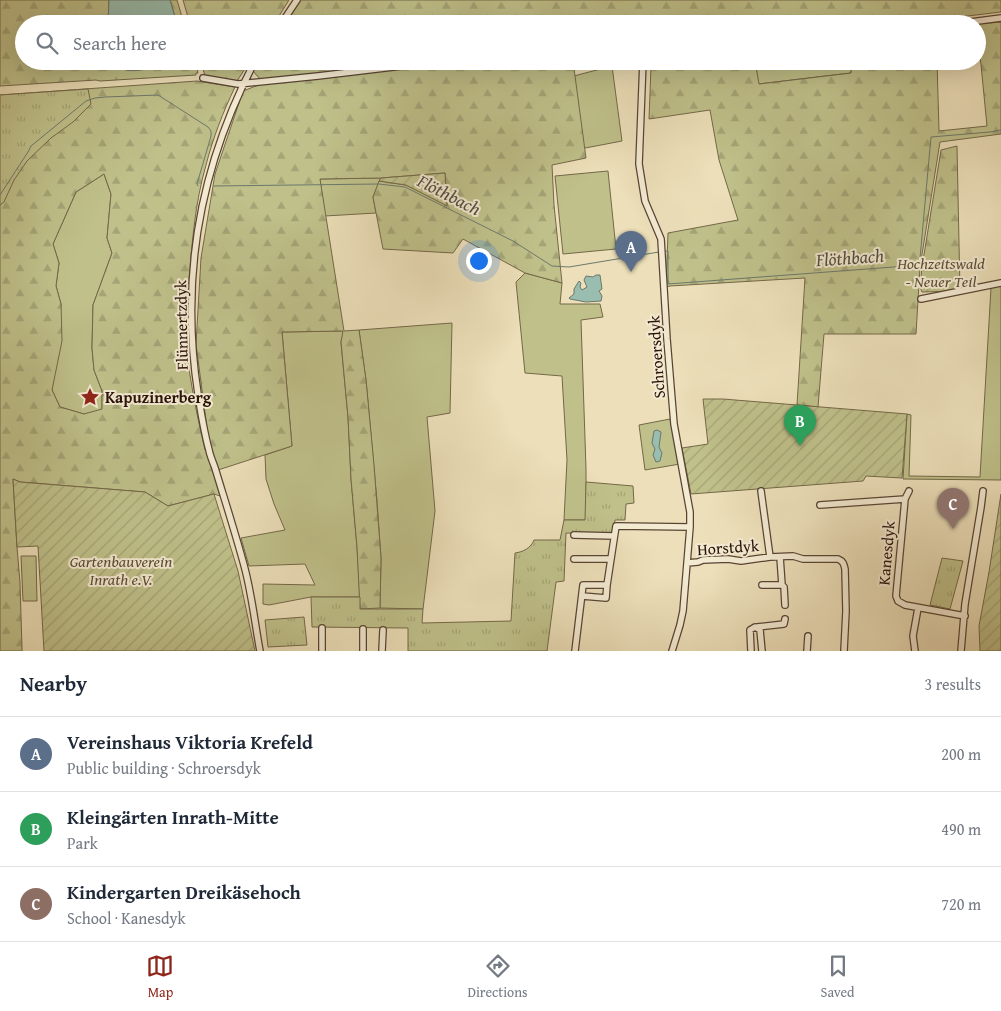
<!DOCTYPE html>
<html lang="en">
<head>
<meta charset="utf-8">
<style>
  :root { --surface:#fff; --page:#f6f6f7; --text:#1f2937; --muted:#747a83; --line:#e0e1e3; --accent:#8f2418 }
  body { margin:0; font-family:"Gentium Book Plus",serif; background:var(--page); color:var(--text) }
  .you { position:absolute; left:478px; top:260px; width:18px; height:18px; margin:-12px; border:4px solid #fff; border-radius:50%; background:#1a73e8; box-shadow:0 0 0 8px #1a73e833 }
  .badge { display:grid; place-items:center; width:32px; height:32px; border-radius:50%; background:var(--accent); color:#fff; font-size:16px; font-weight:700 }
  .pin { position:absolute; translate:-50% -41px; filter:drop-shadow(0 1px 2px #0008) }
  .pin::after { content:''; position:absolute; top:26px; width:18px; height:15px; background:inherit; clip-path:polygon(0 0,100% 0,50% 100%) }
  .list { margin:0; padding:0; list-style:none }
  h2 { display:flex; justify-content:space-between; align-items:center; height:65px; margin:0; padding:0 20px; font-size:21px }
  h2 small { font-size:16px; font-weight:400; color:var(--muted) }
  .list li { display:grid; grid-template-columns:32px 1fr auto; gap:15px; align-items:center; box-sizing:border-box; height:75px; padding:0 20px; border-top:1px solid var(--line) }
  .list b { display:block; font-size:19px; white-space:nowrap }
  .list p { margin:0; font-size:16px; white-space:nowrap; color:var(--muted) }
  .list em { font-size:16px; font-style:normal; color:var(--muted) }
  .icon { flex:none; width:28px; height:28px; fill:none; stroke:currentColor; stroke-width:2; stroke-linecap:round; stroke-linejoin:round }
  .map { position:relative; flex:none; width:1001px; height:651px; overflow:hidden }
  .search { position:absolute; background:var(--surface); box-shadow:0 5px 20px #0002; left:15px; right:15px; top:15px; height:55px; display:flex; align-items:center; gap:12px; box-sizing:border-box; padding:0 18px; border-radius:28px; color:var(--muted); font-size:19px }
  .sheet { height:290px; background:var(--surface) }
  nav { display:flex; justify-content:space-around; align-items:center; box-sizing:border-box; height:70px; border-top:1px solid var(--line); background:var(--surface); font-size:14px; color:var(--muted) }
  nav a { display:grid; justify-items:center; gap:2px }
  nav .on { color:var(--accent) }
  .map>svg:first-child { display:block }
</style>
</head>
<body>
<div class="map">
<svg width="1001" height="651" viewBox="0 0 1001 651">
  <defs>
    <pattern id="forest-firs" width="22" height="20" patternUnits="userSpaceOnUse" patternTransform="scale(1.25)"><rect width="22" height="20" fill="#bfc08a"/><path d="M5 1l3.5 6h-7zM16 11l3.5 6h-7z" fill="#a4a476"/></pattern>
    <pattern id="park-tufts" width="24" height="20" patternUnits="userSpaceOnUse" patternTransform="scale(1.25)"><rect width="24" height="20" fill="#bfc08a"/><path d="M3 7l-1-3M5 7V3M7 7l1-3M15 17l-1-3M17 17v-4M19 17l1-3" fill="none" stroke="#a4a476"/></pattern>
    <pattern id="garden-furrows" width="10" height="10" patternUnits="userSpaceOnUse" patternTransform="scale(1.25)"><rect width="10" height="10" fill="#bfc08a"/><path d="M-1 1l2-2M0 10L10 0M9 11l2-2" fill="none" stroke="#a4a476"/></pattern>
  </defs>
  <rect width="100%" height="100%" fill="#ecdfb9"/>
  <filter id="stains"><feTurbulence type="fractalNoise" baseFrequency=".004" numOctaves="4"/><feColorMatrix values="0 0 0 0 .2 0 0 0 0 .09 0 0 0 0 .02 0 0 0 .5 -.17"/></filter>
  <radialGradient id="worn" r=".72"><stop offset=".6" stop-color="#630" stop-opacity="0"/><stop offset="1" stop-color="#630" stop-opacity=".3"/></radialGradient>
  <path fill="#bfc08a" stroke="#746849" d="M755 61H852L851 73 758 84Z
    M612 66 622 141 580 149 570 77Z
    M608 171 616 249 563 254 555 176Z
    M104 174 111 194 107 238 112 253 93 305 92 348 94 370 102 391V410L84 414 60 407 52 390 55 370 61 304 56 286 59 263 53 244 76 192Z
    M381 178 373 197 376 213 325 216 320 179Z
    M525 273 562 283 560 304H600L603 317 581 320 586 469V520H564L567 460 562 376 525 373 516 282Z
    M1001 285V480L903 479 907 414 911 415 909 476 980 477 991 288Z
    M452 323 450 413 427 417 435 511 423 609 380 608 381 558 377 501 366 380 359 330Z
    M344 331 341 342 348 417 351 479 357 547 360 597H311L269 605 263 604V584L315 585 305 564 249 566 241 538 285 530 274 504 266 479 265 455 292 446 282 332Z
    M670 419 680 464 645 470 639 425Z
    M21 556H36L37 601H23Z"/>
  <path fill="url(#forest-firs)" stroke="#746849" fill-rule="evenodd" d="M0 0H109L108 24H24V61H110C123 77 150 68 167 65L169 61H195L198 73H196V75L100 81 96 80 0 86Z
    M170 0H177L184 24H177Z
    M183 0H289L274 24H190Z
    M298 0H1001V12L901 24H284Z
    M1001 22V134L940 142 920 267 916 334H824L818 407 797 405 805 278 670 286 666 287 668 233 738 220 719 160 710 110 649 119 651 67 655 61H755L759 84 851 73 852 61H937L939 131 987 126 977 24Z
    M201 61H250L237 81 205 76Z
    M258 61H401L322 73 260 79 252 70Z
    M453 61H573L586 158 552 165 554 205 562 283 525 273 463 239 453 253 383 249 373 197 379 181 406 185 447 205 445 173 381 178 320 179 344 331 359 330 366 380 374 465 381 558 380 608 360 609 357 547 351 479 348 417 341 342 343 331 282 332 292 446 215 471 210 451 196 344 201 258 215 174 243 91 261 84 318 76Z
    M197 81 235 87C223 112 213 138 206 165 195 203 192 243 189 281 187 303 184 325 186 346 190 381 197 416 205 450H209L220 496 214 494 168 506 145 492 20 482 13 479 17 547 20 583 22 649V651H0V95ZM104 174 111 194 107 238 112 253 93 305 92 348 94 370 102 391V409L84 414 60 407 52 390 62 341 61 304 56 286 59 263 53 244 76 192Z
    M957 146 960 291 922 292 920 287 922 267 941 150Z"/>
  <path fill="url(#park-tufts)" stroke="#746849" d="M88 89 91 104 73 122 51 138 27 161 14 180 4 202 0 205V95Z
    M586 482 633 486 634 503 626 504 625 520H615L613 534 566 533 564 581 556 582 547 651H408V628L312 627 311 597H360V609H423L422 623 511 621 515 553C523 552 531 548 534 540H560L564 520H585Z
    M942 558 963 561 950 609 930 605Z
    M304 617 307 645 268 647 265 620Z"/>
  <path fill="url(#garden-furrows)" stroke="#746849" d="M445 173 447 206 406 185 379 181 381 178Z
    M703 399H723L907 414 902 478 866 476 863 481 691 494 682 448 708 444Z
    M13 479 20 482 145 492 168 506 214 494 238 571 255 651H44L38 546 17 547Z
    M1001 494V651H980L979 626 989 572Z"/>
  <path fill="#99bdae" stroke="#6c786c" d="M109 0H170L177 24H108Z
    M110 61H169L167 65C152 68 121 77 110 61Z
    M596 275H600L602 289 599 291 602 296 601 301 586 302 570 299 569 298 574 294V289L579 281 581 283 580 287 582 290 587 287 584 280 586 276 593 277Z
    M657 430 661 432 659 447 662 453 660 461 656 462 653 455 655 449 652 443 654 431Z"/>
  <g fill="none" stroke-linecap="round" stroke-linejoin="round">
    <path stroke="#6c786c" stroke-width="1" d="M214 186 379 184 405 187 513 241 552 266 569 267 659 252
      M0 195 28 152 31 146 86 101 95 98 105 97 158 95 208 127 211 131V136L197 184 198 186
      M664 251H668V284L920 265
      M920 258 931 137 990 132 1001 130"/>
    <g stroke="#594434" stroke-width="8">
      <path id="minor" d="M281 24 297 0
        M955 24 1001 18
        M255 61C200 166 180 278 198 394 201 413 204 432 209 450 210 456 213 462 215 468 225 501 236 535 245 569 252 596 255 624 260 651
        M643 61 639 164 645 201 661 239 667 339 674 424 690 512V527L683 611 680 625 672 651
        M203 78 238 84 318 76 444 61
        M921 299 1001 283
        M761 491 770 557
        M909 491 905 499 896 596 898 601 905 605 965 616
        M820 505 905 499
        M574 535 614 536
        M574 559H611
        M687 563 698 562 703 560 728 559 741 561 770 557 793 556 803 559H838C843 561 844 564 845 569L846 611 844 651
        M607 585 616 526 690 527
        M762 585H782L780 557
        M782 585 784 587 785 605
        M757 627 784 624 785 619
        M363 629V651
        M322 651V628
        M382 651 383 630
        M575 651 583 585H607L606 598 582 596
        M751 651 750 630 755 627 760 630 762 651
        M807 651 808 636
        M915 651 913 636 918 608
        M961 651 965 604 981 507 983 491"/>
    </g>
    <use href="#minor" stroke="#f3ead2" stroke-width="5.5"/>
  </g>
  <defs>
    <g id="sight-bare" transform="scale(1.5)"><path d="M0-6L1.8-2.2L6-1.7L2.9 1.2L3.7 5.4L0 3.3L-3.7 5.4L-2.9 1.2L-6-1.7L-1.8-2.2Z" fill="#8f2418" stroke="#f3ead2" stroke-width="2.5" paint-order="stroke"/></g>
  </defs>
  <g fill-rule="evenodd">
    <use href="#sight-bare" x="90" y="397"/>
  </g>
  <g text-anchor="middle" stroke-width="4" stroke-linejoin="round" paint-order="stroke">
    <g font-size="16" font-style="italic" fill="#5d4e36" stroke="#f3ead2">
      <text x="941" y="269">Hochzeitswald<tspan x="941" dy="18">- Neuer Teil</tspan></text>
      <text x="121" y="567">Gartenbauverein<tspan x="121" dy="18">Inrath e.V.</tspan></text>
    </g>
    <g font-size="16" fill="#281108" stroke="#f3ead2">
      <text transform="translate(181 325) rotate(-91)" y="6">Flünnertzdyk</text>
      <text transform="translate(656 357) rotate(-94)" y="6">Schroersdyk</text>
      <text transform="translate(728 547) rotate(-4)" y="6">Horstdyk</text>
      <text transform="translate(886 553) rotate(-85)" y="6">Kanesdyk</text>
    </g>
    <g font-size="16" font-weight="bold" fill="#281108" stroke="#f3ead2" text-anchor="start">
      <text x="105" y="403">Kapuzinerberg</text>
    </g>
    <g font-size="18" font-style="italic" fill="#504d42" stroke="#f3ead2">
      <text transform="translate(449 195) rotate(27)" y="6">Flöthbach</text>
      <text transform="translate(850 258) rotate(-4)" y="6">Flöthbach</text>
    </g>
  </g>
  <rect width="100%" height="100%" filter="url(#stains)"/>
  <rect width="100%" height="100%" fill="url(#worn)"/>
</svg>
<div class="you"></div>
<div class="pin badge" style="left:631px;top:272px;background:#5c6f8a">A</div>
<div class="pin badge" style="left:800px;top:446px;background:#2e9e5b">B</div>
<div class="pin badge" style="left:953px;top:529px;background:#8d6e63">C</div>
<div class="search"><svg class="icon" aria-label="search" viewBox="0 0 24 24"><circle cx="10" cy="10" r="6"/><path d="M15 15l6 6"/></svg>Search here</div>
</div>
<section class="sheet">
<h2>Nearby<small>3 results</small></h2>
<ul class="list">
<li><span class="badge" style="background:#5c6f8a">A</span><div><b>Vereinshaus Viktoria Krefeld</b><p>Public building · Schroersdyk</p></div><em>200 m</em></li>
<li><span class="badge" style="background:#2e9e5b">B</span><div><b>Kleingärten Inrath-Mitte</b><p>Park</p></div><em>490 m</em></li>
<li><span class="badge" style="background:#8d6e63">C</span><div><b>Kindergarten Dreikäsehoch</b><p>School · Kanesdyk</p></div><em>720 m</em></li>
</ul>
</section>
<nav>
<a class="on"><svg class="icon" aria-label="map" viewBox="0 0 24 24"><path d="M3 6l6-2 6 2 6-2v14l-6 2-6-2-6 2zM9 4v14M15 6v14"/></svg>Map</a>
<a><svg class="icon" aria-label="directions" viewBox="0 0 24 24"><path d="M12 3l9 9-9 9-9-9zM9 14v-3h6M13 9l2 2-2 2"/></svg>Directions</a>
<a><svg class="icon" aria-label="saved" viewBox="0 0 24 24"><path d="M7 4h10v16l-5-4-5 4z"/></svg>Saved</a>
</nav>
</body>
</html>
